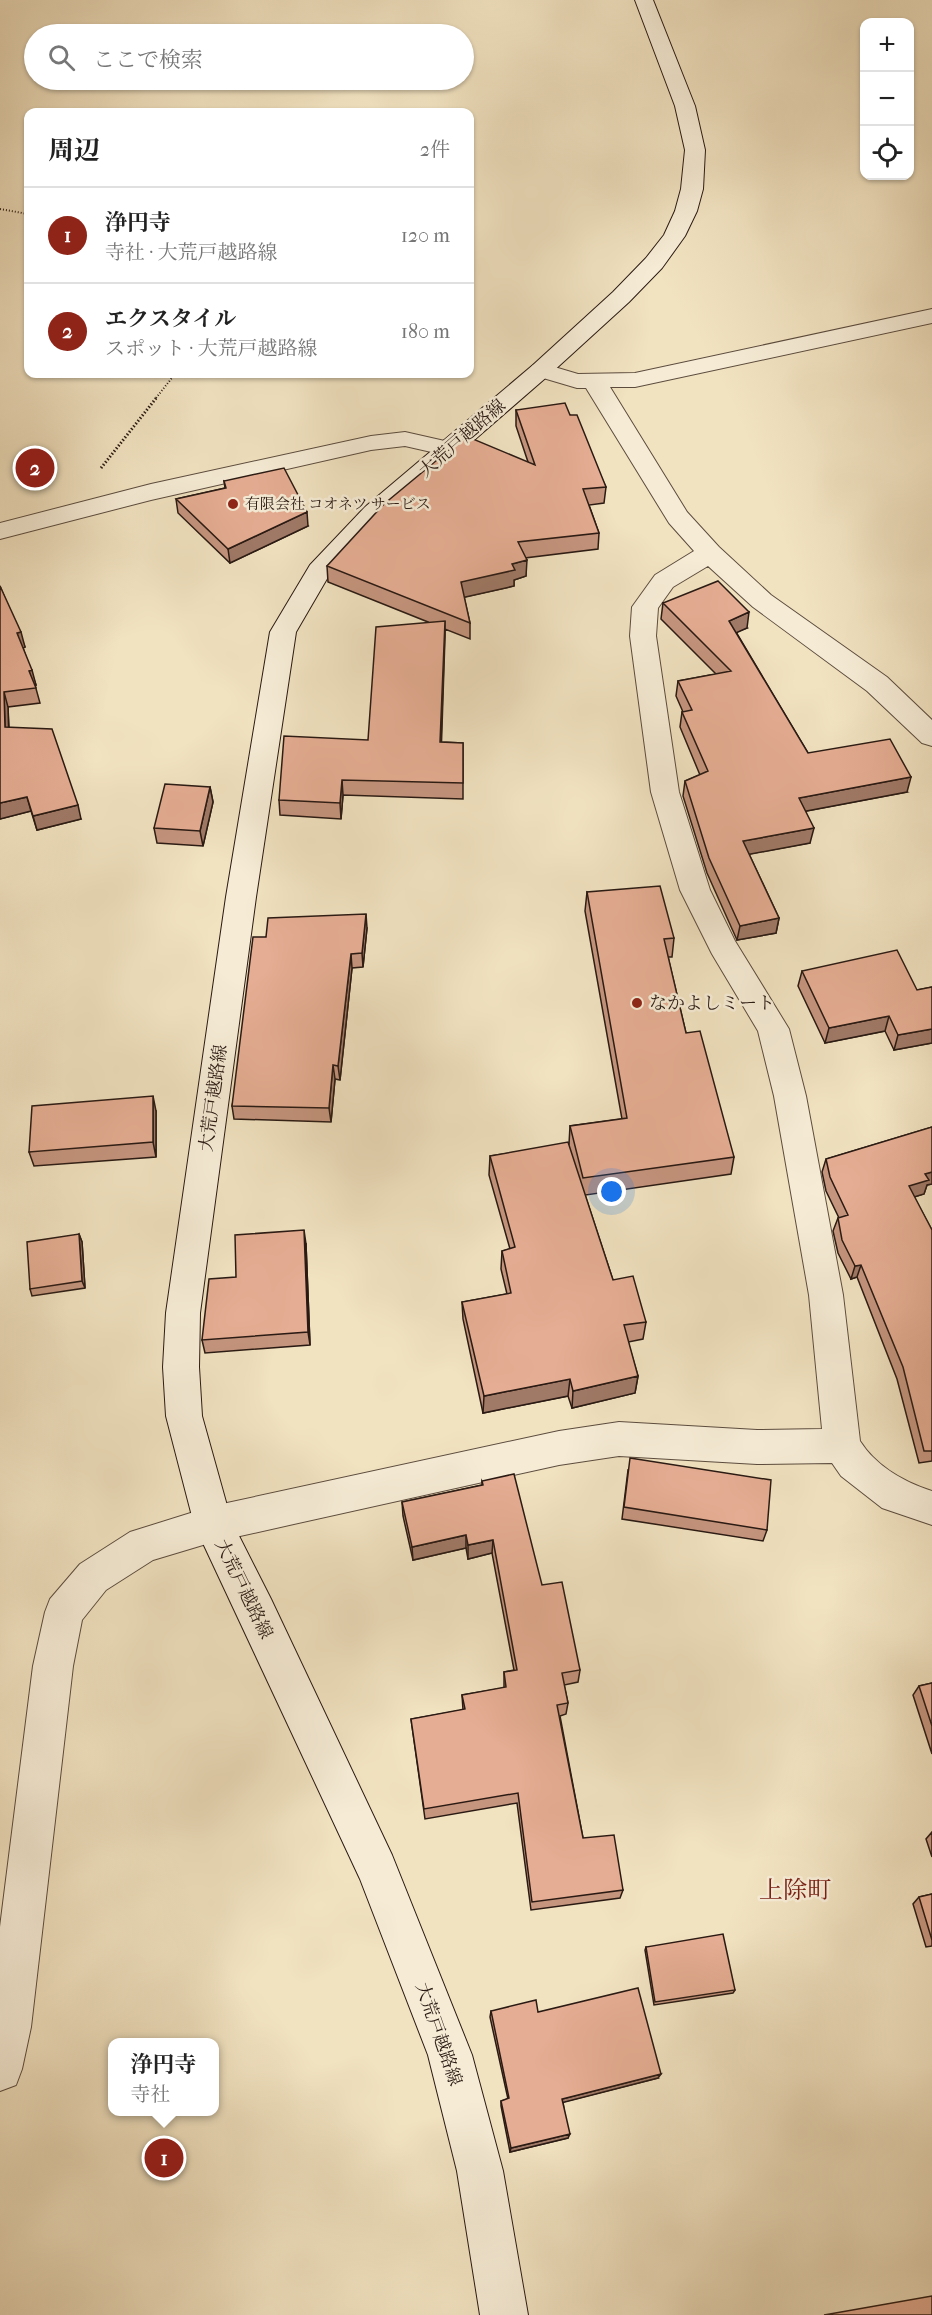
<!DOCTYPE html>
<html lang="ja">
<head>
<meta charset="utf-8">
<style>
  :root { --surface:#fff; --page:#f2f2f2; --text:#222; --muted:#767676; --line:#e0e0e0; --accent:#8f2418 }
  body { margin:0; font-family:"IM FELL French Canon","Noto Serif JP",serif; background:var(--page); color:var(--text) }
  .controls { position:absolute; right:18px; top:18px; display:grid; overflow:hidden; border-radius:12px; box-shadow:0 2px 4px #0004 }
  .controls button { width:54px; height:54px; display:grid; place-items:center; padding:0; border:0; border-bottom:2px solid var(--line); background:var(--surface); color:var(--text); font:30px sans-serif }
  .you { position:absolute; left:612px; top:1192px; width:21px; height:21px; margin:-15px; border:4px solid #fff; border-radius:50%; background:#1a73e8; box-shadow:0 0 0 9px #1a73e833 }
  .badge { display:grid; place-items:center; width:39px; height:39px; border-radius:50%; background:var(--accent); color:#fff; font-size:20px; font-weight:700 }
  .pin { position:absolute; translate:-50% -50%; border:3px solid #fff; box-shadow:0 2px 6px #0006 }
  .popup { position:absolute; left:108px; top:2038px; width:111px; height:78px; box-sizing:border-box; display:grid; place-content:center; border-radius:12px; background:var(--surface); filter:drop-shadow(0 2px 4px #0005); font-size:20px; white-space:nowrap; color:var(--muted) }
  .popup b { font-size:22px; color:var(--text) }
  .popup::after { content:''; position:absolute; left:50%; top:100%; margin-left:-12px; border:12px solid transparent; border-top-color:var(--surface) }
  .list { margin:0; padding:0; list-style:none }
  h2 { display:flex; justify-content:space-between; align-items:center; height:78px; margin:0; padding:0 24px; font-size:26px }
  h2 small { font-size:20px; font-weight:400; color:var(--muted) }
  .list li { display:grid; grid-template-columns:39px 1fr auto; gap:18px; align-items:center; box-sizing:border-box; height:96px; padding:0 24px; border-top:2px solid var(--line) }
  .list b { display:block; font-size:22px; white-space:nowrap }
  .list p { margin:0; font-size:20px; white-space:nowrap; color:var(--muted) }
  .list em { font-size:20px; font-style:normal; color:var(--muted) }
  .icon { flex:none; width:33px; height:33px; fill:none; stroke:currentColor; stroke-width:2; stroke-linecap:round; stroke-linejoin:round }
  .map { position:relative; flex:none; width:932px; height:2315px; overflow:hidden }
  .search { position:absolute; background:var(--surface); box-shadow:0 2px 4px #0004; left:24px; top:24px; width:450px; height:66px; display:flex; align-items:center; gap:15px; box-sizing:border-box; padding:0 21px; border-radius:33px; color:var(--muted); font-size:22px }
  .panel { position:absolute; background:var(--surface); box-shadow:0 2px 4px #0004; left:24px; top:108px; width:450px; height:270px; border-radius:12px }
  .map>svg:first-child { display:block }
</style>
</head>
<body>
<div class="map">
<svg width="932" height="2315" viewBox="0 0 932 2315">
  <rect width="100%" height="100%" fill="#f1e2c0"/>
  <filter id="stains"><feTurbulence type="fractalNoise" baseFrequency=".00333" numOctaves="4"/><feColorMatrix values="0 0 0 0 .2 0 0 0 0 .09 0 0 0 0 .02 0 0 0 .5 -.17"/></filter>
  <radialGradient id="worn" r=".72"><stop offset=".6" stop-color="#630" stop-opacity="0"/><stop offset="1" stop-color="#630" stop-opacity=".3"/></radialGradient>
  <g fill="none" stroke-linecap="round" stroke-linejoin="round">
    <g stroke="#5c4c3e" stroke-width="2">
      <path id="street" d="M932 309V323L635 387H610L687 512 719 547 771 595 887 677 932 720V746L922 743 867 691 753 607 708 566 673 587 658 608 656 636 679 792 710 890 735 941 789 1029 806 1096 843 1295 860 1441C876 1466 904 1482 932 1491V1525L882 1508 841 1476 832 1463 757 1464 619 1456 559 1465 213 1542 153 1560 106 1590 82 1620 73 1666 31 2027 22 2069 16 2085 0 2091V1927L33 1666 45 1612 50 1599 80 1564 130 1532 213 1506 559 1431 619 1422 757 1430 822 1429 809 1295 774 1096 758 1031 712 954 680 890 651 792 630 636 632 607 655 575 694 551 669 523 586 388H577L533 375 529 370 533 365 541 363 578 374 635 373Z
        M405 432 458 444 461 449 458 454 449 456 405 446 371 450 151 500 0 539V523L151 484 371 436Z"/>
    </g>
    <g stroke="#2a1a13" stroke-width="2">
      <path id="secondary" d="M635 0H653L695 106 705 150 703 189 697 211 685 236 662 268 629 302 549 375 383 519 328 577 296 632 256 897 200 1313 199 1367 202 1416 231 1520 271 1599 392 1855 472 2055 503 2171 528 2315H480L457 2171 428 2055 360 1879 194 1524 166 1416 163 1367 166 1313 226 897 270 632 310 565 365 507 533 365 613 292 646 258 664 235 675 211 681 189 685 150 675 106Z"/>
    </g>
    <path stroke="#2a1a13" stroke-width="2" stroke-dasharray="1 2" stroke-linecap="butt" d="M0 209 28 214
      M156 398 175 374"/>
    <path stroke="#2a1a13" stroke-width="3" stroke-dasharray="1.5 2" stroke-linecap="butt" d="M101 468 157 397"/>
    <use href="#street" fill="#f6ecd6" fill-rule="evenodd"/>
    <use href="#secondary" fill="#f6ecd6" fill-rule="evenodd"/>
  </g>
  <path fill="#c5957e" stroke="#2a1a13" stroke-width="1.5" d="M516 410 570 415 606 487 604 503 589 505 599 533 598 549 525 558 526 576 514 580V586L464 597 470 623V639L445 629 441 742 463 743V799L343 795 341 819 280 815 279 800 368 740 428 622 328 582 327 566 528 462 516 426Z
    M224 481 308 526 230 563 178 513 176 499 225 488Z
    M0 586 25 647 23 648 36 685H35L40 703 8 707 9 727 81 819 37 830 31 811 0 819Z
    M663 603 747 628 736 632 808 753 907 792 806 811 810 843 749 854 779 918 776 933 737 940 707 873 683 796 685 781 700 775 680 727 682 712H683L676 696 678 681 716 674 661 619Z
    M210 787 213 802 203 846 157 843 154 828Z
    M587 892 674 938 672 957H668L686 1033 734 1157 731 1174 585 1195 613 1280 646 1322 643 1339 628 1342 638 1376 635 1393 572 1408 568 1396 483 1413 463 1319 462 1302 507 1294 501 1269 502 1251 510 1249 489 1175 490 1156 569 1144 570 1126 622 1119 585 911Z
    M367 928 363 967 352 968 340 1080 335 1079 331 1122 234 1119 232 1106 266 937Z
    M802 971 917 990 932 987V1043L894 1050 885 1031 825 1043 798 986Z
    M156 1111V1157L34 1166 29 1152Z
    M932 1127V1184L927 1185 924 1194 914 1197 932 1230V1461L919 1463 897 1379 857 1277 851 1279 838 1253 833 1231 838 1218H839L826 1191 822 1172 826 1159Z
    M79 1234 82 1242 85 1288 32 1296 30 1289Z
    M306 1244 310 1345 205 1353 202 1340 236 1277Z
    M628 1470 767 1530 763 1541 622 1519Z
    M482 1481 542 1585 580 1670 578 1682 564 1685 568 1703 566 1714 560 1716 583 1838 623 1890 620 1898 531 1910 517 1803 425 1819 411 1719 463 1710 462 1695 504 1688V1672L514 1670 492 1553 468 1559 466 1548 413 1560 403 1516 402 1502 482 1485Z
    M932 1683V1754L913 1695 919 1686Z
    M932 1832V1857L926 1839Z
    M932 1894V1946L926 1947 913 1904 919 1897Z
    M646 1947 735 1990 733 1993 654 2005 645 1950Z
    M491 2011 538 2012 658 2078 563 2102 568 2138 510 2152 501 2106V2101L508 2099 490 2017Z"/>
  <path fill="#a07967" stroke="#2a1a13" stroke-width="1.5" d="M307 512 308 526 230 563 228 549Z
    M527 560 526 576 514 580V586L461 598V582L512 564Z
    M749 612 747 628 727 637 729 621Z
    M445 621V637L441 758 440 742Z
    M21 632 25 647 21 649 17 633Z
    M32 670 36 685 33 686 29 671Z
    M4 692 8 707 9 742 5 727Z
    M911 777 907 792 796 813 799 798Z
    M342 780 343 795 341 819 340 803Z
    M210 787 213 802 203 846 200 831Z
    M27 797 31 811 0 819V803Z
    M78 805 81 819 37 830 33 816Z
    M814 828 810 843 740 856 743 841Z
    M366 914 367 928 363 967 362 953Z
    M779 918 776 933 737 940 740 926Z
    M351 954 352 968 340 1080 338 1066Z
    M889 1016 885 1031 825 1043 829 1028Z
    M932 1029V1043L894 1050 898 1035Z
    M333 1065 335 1079 331 1122 329 1108Z
    M153 1096 156 1111V1157L153 1142Z
    M932 1172V1184L927 1185 924 1194 904 1200 909 1186 925 1174Z
    M304 1230 306 1244 310 1345 308 1332Z
    M79 1234 82 1242 85 1288 82 1281Z
    M861 1265 857 1277 851 1279 855 1266Z
    M638 1376 635 1393 572 1408 573 1391Z
    M570 1379 568 1396 483 1413 484 1396Z
    M466 1535V1548L413 1560 412 1547Z
    M493 1540 492 1553 468 1559V1545Z
    M661 2074 658 2078 561 2103 562 2099Z
    M570 2134 568 2138 510 2152 511 2148Z"/>
  <path fill="#e5ad93" stroke="#2a1a13" stroke-width="1.5" d="M565 403 570 415H577L606 487 583 489 599 533 518 542 527 560 512 564 515 570 461 582 470 623 327 566 384 504 466 436 535 465 516 410Z
    M284 468 307 512 228 549 176 499 226 488 224 481Z
    M718 581 749 612 729 621 808 753 890 739 911 777 799 798 814 828 743 841 779 918 740 926 709 858 685 781 708 771 682 712 692 710 678 681 731 671 663 603Z
    M0 586 21 632 17 633 32 670 29 671 36 688 4 692 5 727 52 729 78 805 33 816 27 797 0 803Z
    M445 621 440 742 463 743V783L342 780 340 803 279 800 284 736 368 740 376 627Z
    M165 784 210 787 200 831 154 828Z
    M660 886 674 938 664 939 686 1033 700 1031 734 1157 583 1178 570 1126 627 1118 587 892Z
    M366 914 362 953 351 954 338 1066 333 1065 329 1108 232 1106 253 937H266L268 918Z
    M897 950 917 990 932 987V1029L898 1035 889 1016 829 1028 802 971Z
    M153 1096V1142L29 1152 32 1106Z
    M932 1127V1172L925 1174 929 1180 909 1186 932 1230V1451H924L903 1367 861 1265 855 1266 842 1240 838 1218 848 1215 830 1177 826 1159Z
    M568 1142 613 1280 633 1276 646 1322 624 1325 638 1376 573 1391 570 1379 484 1396 462 1302 511 1293 502 1251 515 1247 490 1156Z
    M304 1230 308 1332 202 1340 209 1279 236 1277 235 1235Z
    M79 1234 82 1281 30 1289 27 1242Z
    M630 1458 771 1480 767 1530 624 1507Z
    M514 1474 542 1585 562 1582 580 1670 562 1673 568 1703 557 1705 583 1838 614 1835 623 1890 532 1902 518 1793 424 1809 411 1719 465 1709 462 1695 506 1687 504 1672 517 1670 493 1540 468 1545 466 1535 412 1547 402 1502 483 1485 482 1481Z
    M932 1683V1726L919 1686Z
    M932 1894V1940L919 1897Z
    M723 1934 735 1990 655 2002 646 1947Z
    M638 1988 661 2074 562 2099 570 2134 511 2148 501 2101 509 2098 491 2011 536 2000 538 2012Z
    M932 2296V2315H824Z"/>
  <g fill="#8f2418" stroke="#f6ecd6" stroke-width="2">
    <circle cx="233" cy="504" r="6"/>
    <circle cx="637" cy="1003" r="6"/>
  </g>
  <g text-anchor="middle" stroke-width="5" stroke-linejoin="round" paint-order="stroke">
    <g font-size="15" fill="#2a1a13" stroke="#f6ecd6" text-anchor="start">
      <text x="245" y="509">有限会社 コオネツ サービス</text>
    </g>
    <g font-size="18" fill="#2a1a13" stroke="#f6ecd6">
      <text transform="translate(462 438) rotate(-41)" y="6">大荒戸越路線</text>
      <text transform="translate(213 1098) rotate(-82)" y="6">大荒戸越路線</text>
      <text transform="translate(244 1589) rotate(64)" y="6">大荒戸越路線</text>
      <text transform="translate(439 2034) rotate(71)" y="6">大荒戸越路線</text>
    </g>
    <g font-size="18" fill="#2a1a13" stroke="#f6ecd6" text-anchor="start">
      <text x="649" y="1009">なかよしミート</text>
    </g>
    <g font-size="24" fill="#7a1f14" stroke="#f6ecd6">
      <text x="795" y="1898">上除町</text>
    </g>
  </g>
  <rect width="100%" height="100%" filter="url(#stains)"/>
  <rect width="100%" height="100%" fill="url(#worn)"/>
</svg>
<div class="controls">
<button>+</button>
<button>−</button>
<button><svg class="icon" aria-label="locate" viewBox="0 0 24 24"><circle cx="12" cy="12" r="6"/><path d="M12 2v4M12 18v4M2 12h4M18 12h4"/></svg></button>
</div>
<div class="you"></div>
<div class="pin badge" style="left:164px;top:2158px">1</div>
<div class="popup"><b>浄円寺</b>寺社</div>
<div class="pin badge" style="left:35px;top:468px">2</div>
<div class="search"><svg class="icon" aria-label="search" viewBox="0 0 24 24"><circle cx="10" cy="10" r="6"/><path d="M15 15l6 6"/></svg>ここで検索</div>
<section class="panel">
<h2>周辺<small>2件</small></h2>
<ul class="list">
<li><span class="badge">1</span><div><b>浄円寺</b><p>寺社 · 大荒戸越路線</p></div><em>120 m</em></li>
<li><span class="badge">2</span><div><b>エクスタイル</b><p>スポット · 大荒戸越路線</p></div><em>180 m</em></li>
</ul>
</section>
</div>
</body>
</html>
